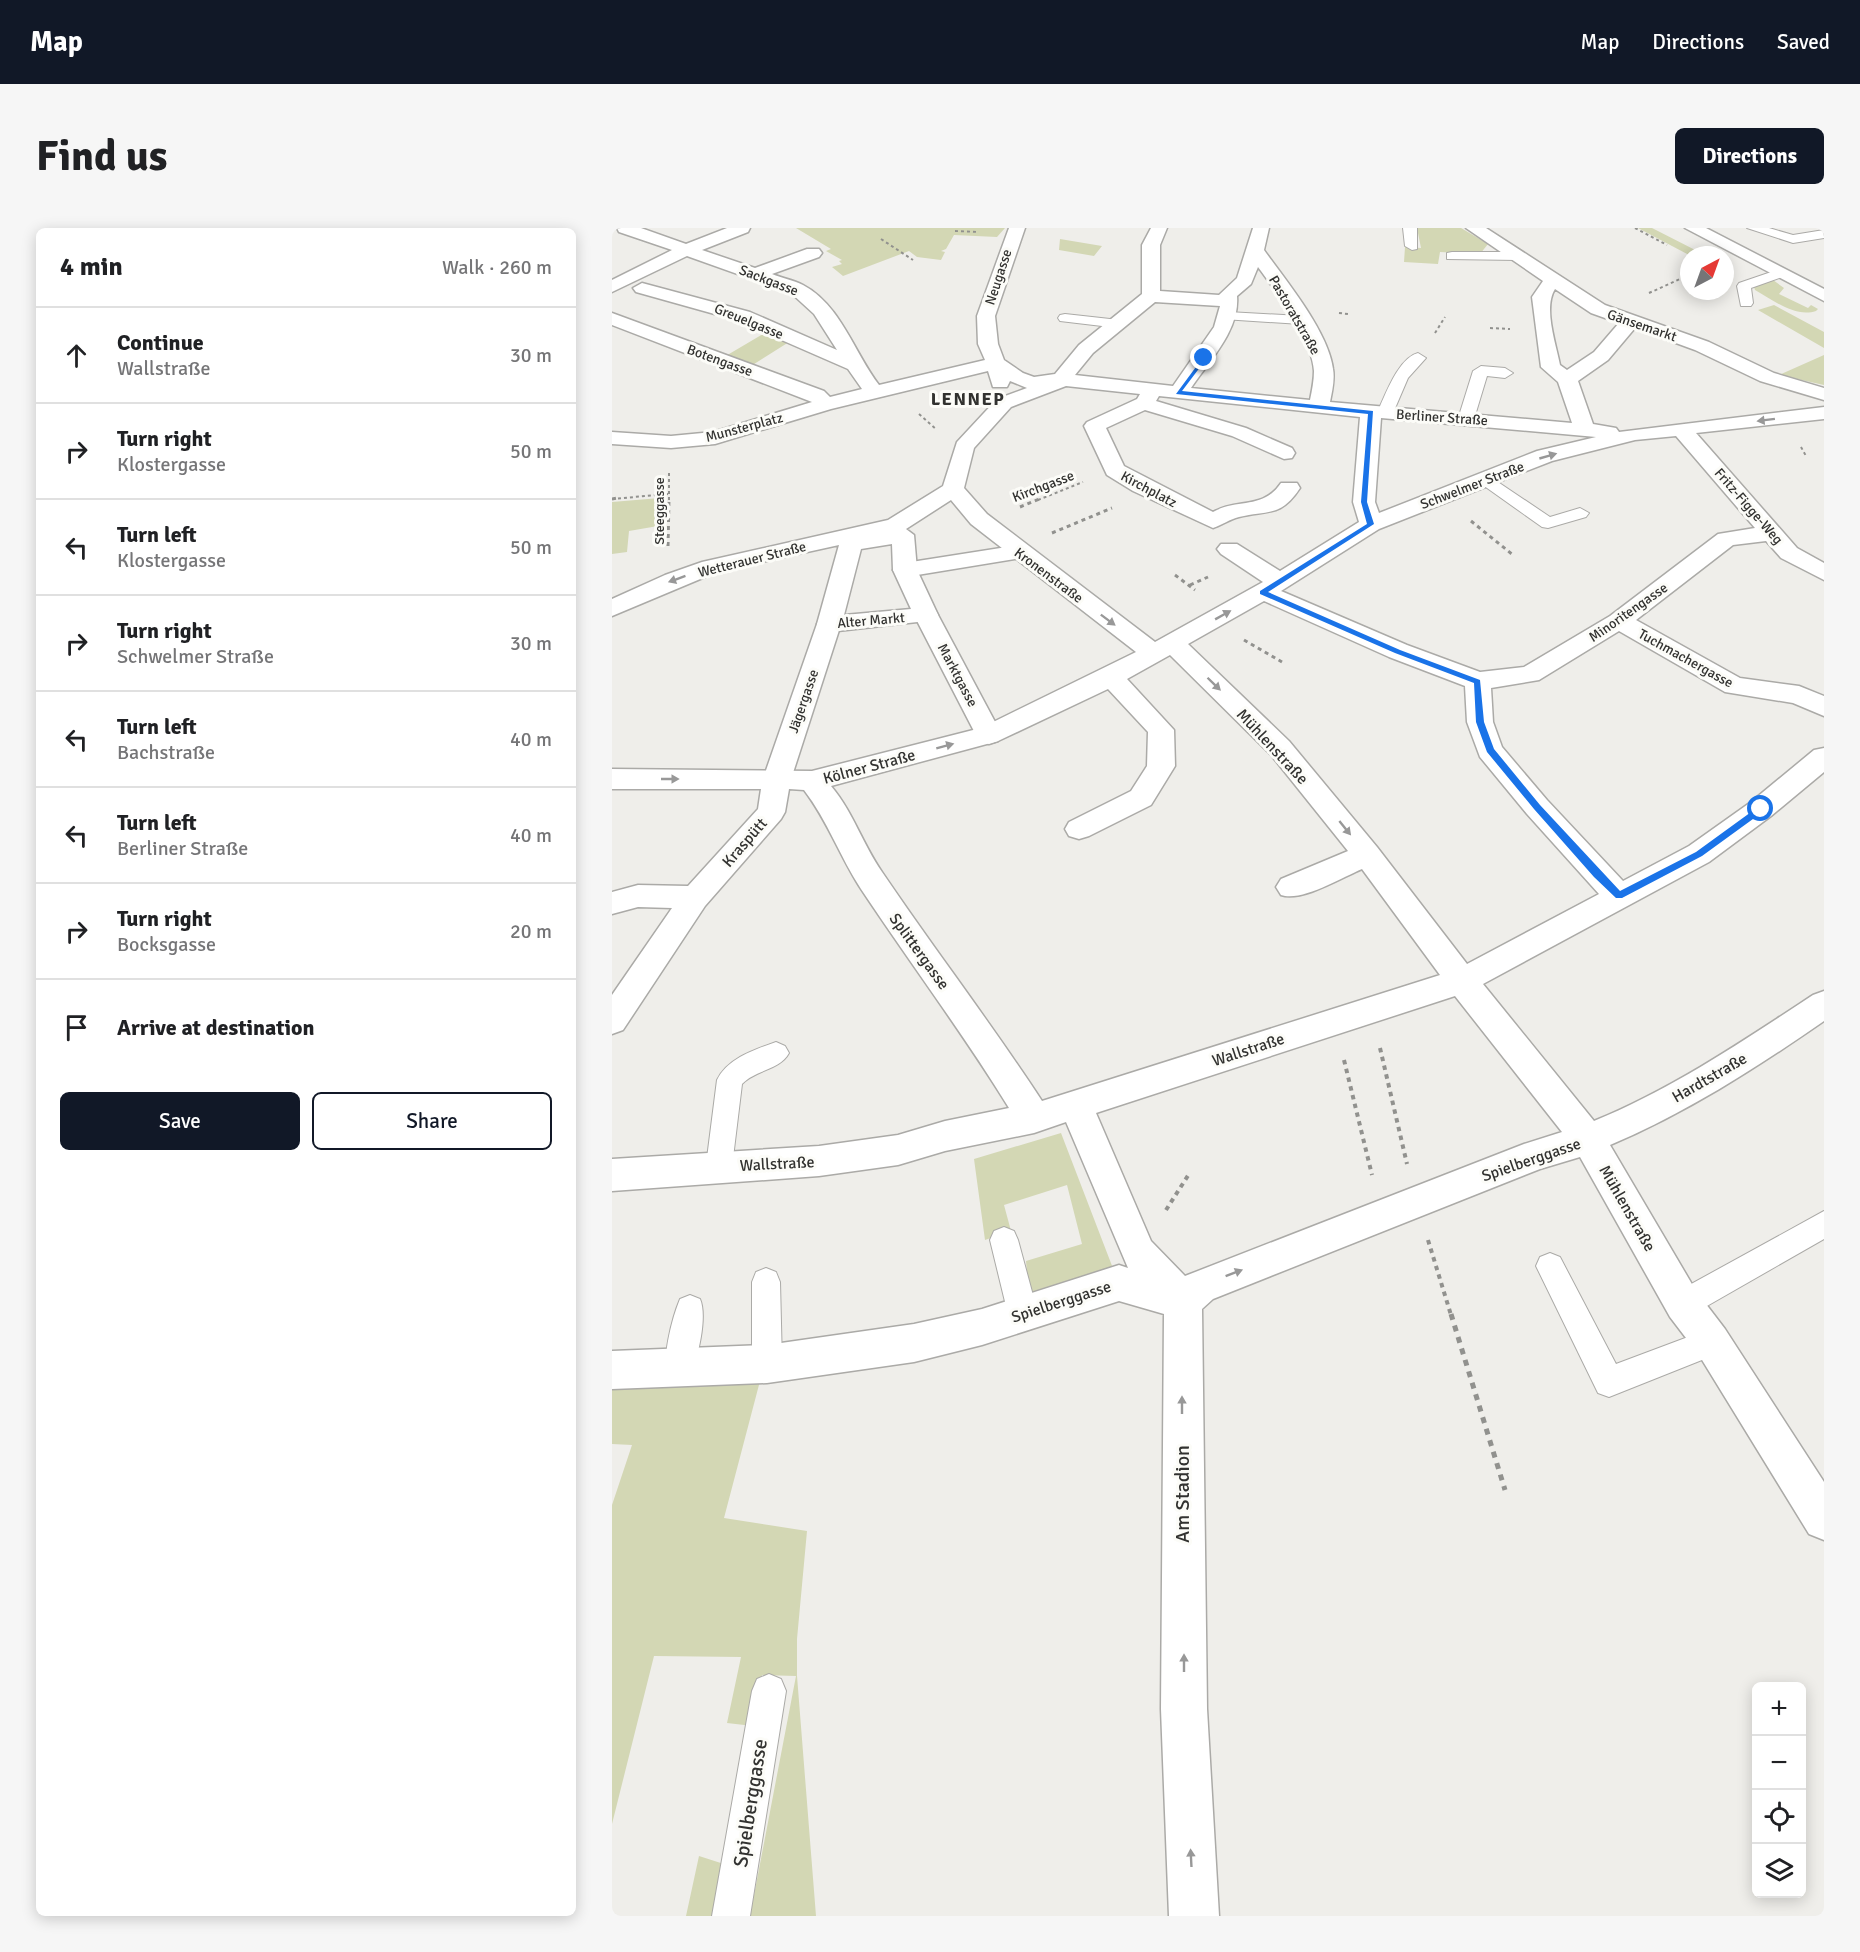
<!DOCTYPE html>
<html lang="en">
<head>
<meta charset="utf-8">
<style>
  :root { --surface:#fff; --page:#f6f6f6; --text:#202124; --muted:#757577; --line:#e0e0e0; --accent:#111827 }
  body { margin:0; font-family:Signika,sans-serif; background:var(--page); color:var(--text) }
  .controls { position:absolute; right:18px; bottom:18px; display:grid; overflow:hidden; border-radius:9px; box-shadow:0 3px 15px #0003 }
  .controls button { width:54px; height:54px; display:grid; place-items:center; padding:0; border:0; border-bottom:2px solid var(--line); background:var(--surface); color:var(--text); font:30px sans-serif }
  .compass { position:absolute; left:1068px; top:18px; width:54px; height:54px; border-radius:50%; background:var(--surface); box-shadow:0 3px 15px #0003; rotate:41deg }
  .stop { position:absolute; width:18px; height:18px; margin:-14px; border:4px solid #1a73e8; border-radius:50%; background:#fff }
  .stop.end { background:#1a73e8; border-color:#fff; box-shadow:0 2px 6px #0008 }
  .list { margin:0; padding:0; list-style:none }
  h2 { display:flex; justify-content:space-between; align-items:center; height:78px; margin:0; padding:0 24px; font-size:26px }
  h2 small { font-size:20px; font-weight:400; color:var(--muted) }
  .list li { display:grid; grid-template-columns:39px 1fr auto; gap:18px; align-items:center; box-sizing:border-box; height:96px; padding:0 24px; border-top:2px solid var(--line) }
  .list b { display:block; font-size:22px; white-space:nowrap }
  .list p { margin:0; font-size:20px; white-space:nowrap; color:var(--muted) }
  .list em { font-size:20px; font-style:normal; color:var(--muted) }
  .actions { display:flex; gap:12px; padding:18px 24px }
  .actions a { flex:1; padding:14px 0; border:2px solid var(--accent); border-radius:9px; text-align:center; font-size:21px; color:var(--accent) }
  .actions .main { background:var(--accent); color:#fff }
  .icon { flex:none; width:33px; height:33px; fill:none; stroke:currentColor; stroke-width:2; stroke-linecap:round; stroke-linejoin:round }
  .map { position:relative; flex:none; width:1212px; height:1688px; overflow:hidden; border-radius:9px }
  header { display:flex; align-items:center; gap:36px; box-sizing:border-box; height:84px; padding:0 30px; background:var(--accent); color:#fff }
  header strong { font-size:28px }
  nav { display:flex; gap:33px; margin-inline-start:auto; font-size:21px }
  .intro { display:flex; align-items:center; justify-content:space-between; box-sizing:border-box; height:144px; padding:0 36px }
  h1 { margin:0; font-size:42px }
  .button { padding:15px 27px; border-radius:9px; background:var(--accent); color:#fff; font-size:21px; font-weight:700 }
  main { display:flex; gap:36px; padding:0 36px }
  aside { flex:1; background:var(--surface); border-radius:9px; box-shadow:0 3px 15px #0003 }
  .map>svg:first-child { display:block }
</style>
</head>
<body>
<header>
<strong>Map</strong>
<nav><a>Map</a><a>Directions</a><a>Saved</a></nav>
</header>
<div class="intro"><h1>Find us</h1><a class="button">Directions</a></div>
<main>
<aside>
<h2>4 min<small>Walk · 260 m</small></h2>
<ul class="list">
<li><svg class="icon" aria-label="ahead" viewBox="0 0 24 24"><path d="M12 20V5M6 11l6-6 6 6"/></svg><div><b>Continue</b><p>Wallstraße</p></div><em>30 m</em></li>
<li><svg class="icon" aria-label="right" viewBox="0 0 24 24"><path d="M7 20v-9h11M14 6l5 5-5 5"/></svg><div><b>Turn right</b><p>Klostergasse</p></div><em>50 m</em></li>
<li><svg class="icon" aria-label="left" viewBox="0 0 24 24"><path d="M17 20v-9H6M10 6l-5 5 5 5"/></svg><div><b>Turn left</b><p>Klostergasse</p></div><em>50 m</em></li>
<li><svg class="icon" aria-label="right" viewBox="0 0 24 24"><path d="M7 20v-9h11M14 6l5 5-5 5"/></svg><div><b>Turn right</b><p>Schwelmer Straße</p></div><em>30 m</em></li>
<li><svg class="icon" aria-label="left" viewBox="0 0 24 24"><path d="M17 20v-9H6M10 6l-5 5 5 5"/></svg><div><b>Turn left</b><p>Bachstraße</p></div><em>40 m</em></li>
<li><svg class="icon" aria-label="left" viewBox="0 0 24 24"><path d="M17 20v-9H6M10 6l-5 5 5 5"/></svg><div><b>Turn left</b><p>Berliner Straße</p></div><em>40 m</em></li>
<li><svg class="icon" aria-label="right" viewBox="0 0 24 24"><path d="M7 20v-9h11M14 6l5 5-5 5"/></svg><div><b>Turn right</b><p>Bocksgasse</p></div><em>20 m</em></li>
<li><svg class="icon" aria-label="arrive" viewBox="0 0 24 24"><path d="M6 21V4h12l-3 4 3 4H6"/></svg><div><b>Arrive at destination</b></div></li>
</ul>
<div class="actions"><a class="main">Save</a><a>Share</a></div>
</aside>
<div class="map">
<svg width="1212" height="1688" viewBox="0 0 1212 1688">
  <rect width="100%" height="100%" fill="#efeeea"/>
  <path fill="#d3d7b4" d="M184 0H393L385 9 342 7 334 21 329 23 333 24 329 32 305 29 297 23 231 48 220 39 230 36 227 33 230 32 214 23 219 21Z
    M805 0H849L876 16 868 26 828 24 826 36 792 34 793 19 809 20Z
    M1026 0H1040L1093 27H1077Z
    M448 11 490 18 482 28 447 22Z
    M1161 52 1172 60 1167 66 1196 80 1199 77 1206 81 1204 83C1183 90 1161 72 1143 62L1142 59Z
    M1162 77 1212 104V120L1146 82Z
    M151 106 177 114 139 138 112 129Z
    M1212 127V157L1167 147Z
    M48 270 46 298 17 303 15 324 0 326V274Z
    M449 905 502 1043 417 1070 414 1033 470 1016 455 957 392 977 399 1003 373 1012 362 931Z
    M148 1153 112 1290 195 1303 185 1411V1448L204 1688H138L184 1448 150 1447 141 1498 115 1495 129 1429 42 1428 0 1596V1277L20 1217 0 1216V1155Z
    M87 1628 115 1637 105 1688H74Z"/>
  <g fill="none" stroke-linecap="round" stroke-linejoin="round">
    <g stroke="#abaaa7" stroke-width="2">
      <path id="service" d="M791 0H805V21L800 22 793 18Z
        M1135 0H1157L1181 7 1212 2V10L1181 15Z
        M840 24H906L913 28 906 32 835 31V25Z
        M1168 41 1173 42V48L1139 60 1141 75 1139 78H1129L1125 58 1127 55Z
        M616 84 689 88 696 92 689 96 611 91 609 88 611 85Z
        M453 86 507 92 514 96 507 100 448 93 446 90 448 87Z
        M806 125 814 130 796 150 781 185 773 190 767 188 765 185C773 168 786 130 806 125Z
        M869 138 893 140 901 145 893 150 875 148 862 191 860 194H848L846 191 861 143Z
        M874 246 938 289 968 280 977 285 974 289 936 300 930 299 868 255 866 251 868 247Z
        M164 814 173 818 177 825C168 842 143 842 130 856L120 938 117 946 107 950 97 946 94 938 105 852C116 830 142 822 164 814Z
        M1212 983V1011L1081 1086 1071 1090 1061 1086 1057 1076 1061 1066Z
        M392 999 402 1003 406 1012 426 1086 421 1096 411 1100 401 1096 396 1086 378 1012 382 1003Z
        M938 1025 948 1029 1004 1136 1100 1100 1110 1104 1115 1114 1110 1124 997 1169 986 1165 924 1038 928 1029Z
        M154 1040 164 1044 168 1054 170 1136 166 1146 155 1151 144 1146 140 1136V1054L144 1044Z
        M78 1067 88 1071C96 1089 85 1132 78 1150L67 1155 56 1150C49 1133 60 1090 68 1071Z
        M157 1446 169 1451 174 1463 138 1688H100L140 1463 145 1451Z"/>
    </g>
    <g stroke="#abaaa7" stroke-width="3">
      <path id="pedestrian" d="M407 317 415 319 419 324 415 329 293 349 285 347 281 342 285 337 293 335Z
        M314 379 323 382 326 387 390 507 386 513 377 516 368 513 364 507 302 387 305 382Z
        M217 388 226 391 229 396 179 551 175 558 165 561 155 558 151 551 205 396 208 391Z"/>
    </g>
    <g stroke="#abaaa7" stroke-width="3">
      <path id="minor" d="M5 0H29L74 16 115 0H138L136 4 90 22 143 40 195 21H207L210 25 207 29 160 46C170 50 181 52 191 57 228 76 243 126 267 157L373 132 366 116 365 88 397 0H413L383 88 386 116 392 132 411 145 422 149 443 146 467 117 530 66V17L539 0H555L548 17V63L607 67 625 50 641 0H657L652 22C674 53 716 103 721 141 723 152 720 163 718 174L960 195 946 154 929 139 920 69 931 53 854 0H874L993 77 1097 114 1162 145 1212 160V172L1148 153 1083 122 1023 100 996 132 966 153 981 196 1004 200 1007 204 1212 179V191L1084 205 1185 320 1212 335V352L1169 330 1154 313 1121 317 1024 392 1128 450 1187 458 1212 468V488L1181 475 1113 464 1007 403 927 452 879 460 881 494 890 519 935 572 1011 653 1077 618 1139 574 1202 522 1212 520V544L1159 588 1097 634 871 756 982 893C1060 861 1131 813 1201 767L1212 763V793C1144 840 1074 885 998 917L1084 1063 1113 1101 1212 1254V1312L1197 1306 1087 1127 1058 1089 968 929 928 941 601 1071 590 1081 595 1481 607 1688H557L549 1481 552 1086 507 1073 370 1117 302 1134 155 1155 0 1161V1123L155 1117 302 1096 370 1081 507 1037 516 1040 454 894 422 905 333 923 286 937 207 948 0 963V931L207 918 286 907 333 893 397 880C351 805 298 735 249 661 228 629 216 593 192 562L177 561 173 584 169 591 93 678 11 802 0 806V767L60 680 26 679 0 686V664L26 657 76 658 146 581 149 561H0V541L200 543 369 500 524 424 359 296 339 272 294 301 302 307 305 342 326 387 323 392 217 404 208 401 205 396 227 317 105 344 0 388V371L53 347 90 334 276 292 331 258 345 214 385 171 415 160 398 153 395 159H381L376 143 219 181 103 216 59 220 0 216V204L59 208 101 204 200 174 0 97V85L212 163 218 169 250 161 236 141 124 92 24 64 21 60 30 55 138 84 225 122 202 86 179 65 75 28 0 64V52L60 22 7 4ZM646 39C665 65 700 111 702 143 702 153 700 162 698 172L579 160C597 133 628 102 625 68L639 56ZM943 61 979 85 1007 95 982 124 955 142 948 137C944 116 931 80 943 61ZM543 74 608 78 602 99 561 158 463 147 481 125ZM454 158 528 166 525 171 475 194 472 198 495 247 521 263 601 300C610 297 618 291 627 289 657 282 669 289 688 260L685 255H669C651 282 626 270 601 284L512 238 494 200 533 182 620 208 672 231 680 230 683 225 680 220 634 200 544 173 547 168 748 189 741 274 747 294 668 343 625 316H609L605 321 609 326 651 354 543 414 375 286 352 260 362 220 399 179ZM769 190 973 208 984 209 925 223 767 285 763 274ZM1064 208 1143 300 1106 306 998 388 912 439 868 444 795 417 669 363 767 301 940 233 1023 212ZM280 316 281 342 299 381 232 387 249 321ZM652 373 777 429 853 458 855 494 868 529 915 586 987 666 855 736 765 619 677 513 576 416ZM558 427 659 527 736 623 669 651 664 659 669 667C690 674 729 650 750 641L828 747 430 873C379 795 322 721 270 644 251 617 241 584 219 558L386 513 496 461 536 504 535 538 519 563 457 594 453 601 457 608 467 611 477 608 539 577 563 538 562 502 515 451ZM843 768 950 904 912 916 573 1048 539 1013 484 885Z"/>
    </g>
    <g stroke="#abaaa7" stroke-width="3">
      <path id="tertiary" d="M1073 0H1094L1212 61V73Z"/>
    </g>
    <path stroke="#91918e" stroke-width="2" stroke-dasharray="3 3" stroke-linecap="butt" d="M1023 0 1055 17
      M343 3 367 4
      M269 11 301 32
      M1037 65 1077 47
      M727 85 736 86
      M878 100 898 101
      M823 105 833 89
      M307 186 324 201
      M1189 219 1194 228
      M0 271 56 266
      M57 272V245
      M426 272 471 254"/>
    <path stroke="#91918e" stroke-width="3" stroke-dasharray="4 4" stroke-linecap="butt" d="M0 271 6 270
      M408 279 430 270
      M859 293 901 327
      M440 305 500 280
      M56 318 57 270
      M563 347 583 362
      M578 357 596 349
      M632 412 670 434"/>
    <path stroke="#91918e" stroke-width="4" stroke-dasharray="4.5 4.5" stroke-linecap="butt" d="M768 820 795 936
      M732 832 760 947
      M554 982 577 946
      M816 1012 839 1087"/>
    <path stroke="#91918e" stroke-width="5" stroke-dasharray="6 6" stroke-linecap="butt" d="M839 1086 893 1262"/>
    <use href="#service" fill="#fff" fill-rule="evenodd"/>
    <use href="#pedestrian" fill="#fff" fill-rule="evenodd"/>
    <use href="#minor" fill="#fff" fill-rule="evenodd"/>
    <use href="#tertiary" fill="#fff" fill-rule="evenodd"/>
  </g>
  <defs><path id="oneway-solid" d="M-6-.8H1V-3.2L6.5 0L1 3.2V.8H-6Z" transform="scale(1.5)"/></defs>
  <g fill="#989898">
    <use href="#oneway-solid" transform="translate(1154 192) rotate(173)"/>
    <use href="#oneway-solid" transform="translate(936 228) rotate(-16)"/>
    <use href="#oneway-solid" transform="translate(65 351) rotate(160)"/>
    <use href="#oneway-solid" transform="translate(611 387) rotate(-29)"/>
    <use href="#oneway-solid" transform="translate(496 392) rotate(37)"/>
    <use href="#oneway-solid" transform="translate(602 456) rotate(44)"/>
    <use href="#oneway-solid" transform="translate(333 518) rotate(-15)"/>
    <use href="#oneway-solid" transform="translate(58 551)"/>
    <use href="#oneway-solid" transform="translate(733 600) rotate(51)"/>
    <use href="#oneway-solid" transform="translate(622 1045) rotate(-21)"/>
    <use href="#oneway-solid" transform="translate(570 1177) rotate(-90)"/>
    <use href="#oneway-solid" transform="translate(572 1435) rotate(-90)"/>
    <use href="#oneway-solid" transform="translate(579 1630) rotate(-93)"/>
  </g>
  <path fill="#1a73e8" d="M592 128 595 130 570 163 761 183 755 274 762 296 656 364 788 422 868 452 872 494 882 521 928 577 1008 663 1084 624 1146 579H1152V583L1090 628 1010 670H1004L982 649 922 581 875 524 864 494 862 455 783 425 648 366V363L755 296 749 274 756 186 564 166Z"/>
  <g text-anchor="middle" stroke-width="6" stroke-linejoin="round" paint-order="stroke">
    <g font-size="14" fill="#323230" stroke="#fcfcf8">
      <text transform="translate(386 49) rotate(-72)" y="5">Neugasse</text>
      <text transform="translate(157 52) rotate(21)" y="5">Sackgasse</text>
      <text transform="translate(683 87) rotate(60)" y="5">Pastoratstraße</text>
      <text transform="translate(137 93) rotate(22)" y="5">Greuelgasse</text>
      <text transform="translate(1030 97) rotate(19)" y="5">Gänsemarkt</text>
      <text transform="translate(108 132) rotate(20)" y="5">Botengasse</text>
      <text transform="translate(830 189) rotate(4)" y="5">Berliner Straße</text>
      <text transform="translate(132 199) rotate(-15)" y="5">Munsterplatz</text>
      <text transform="translate(860 257) rotate(-21)" y="5">Schwelmer Straße</text>
      <text transform="translate(431 258) rotate(-21)" y="5">Kirchgasse</text>
      <text transform="translate(537 261) rotate(28)" y="5">Kirchplatz</text>
      <text transform="translate(1137 278) rotate(49)" y="5">Fritz-Figge-Weg</text>
      <text transform="translate(47 283) rotate(-90)" y="5">Steeggasse</text>
      <text transform="translate(140 331) rotate(-14)" y="5">Wetterauer Straße</text>
      <text transform="translate(437 347) rotate(37)" y="5">Kronenstraße</text>
      <text transform="translate(1016 384) rotate(-35)" y="5">Minoritengasse</text>
      <text transform="translate(259 392) rotate(-5)" y="5">Alter Markt</text>
      <text transform="translate(1074 430) rotate(29)" y="5">Tuchmachergasse</text>
      <text transform="translate(346 447) rotate(62)" y="5">Marktgasse</text>
      <text transform="translate(191 473) rotate(-71)" y="5">Jägergasse</text>
    </g>
    <g font-size="16" fill="#323230" stroke="#fcfcf8">
      <text transform="translate(661 518) rotate(47)" y="6">Mühlenstraße</text>
      <text transform="translate(257 538) rotate(-15)" y="6">Kölner Straße</text>
      <text transform="translate(132 614) rotate(-49)" y="6">Kraspütt</text>
      <text transform="translate(308 723) rotate(54)" y="6">Splittergasse</text>
      <text transform="translate(636 821) rotate(-18)" y="6">Wallstraße</text>
      <text transform="translate(1097 849) rotate(-30)" y="6">Hardtstraße</text>
      <text transform="translate(919 931) rotate(-19)" y="6">Spielberggasse</text>
      <text transform="translate(165 935) rotate(-3)" y="6">Wallstraße</text>
      <text transform="translate(1016 980) rotate(60)" y="6">Mühlenstraße</text>
      <text transform="translate(449 1073) rotate(-18)" y="6">Spielberggasse</text>
    </g>
    <g font-size="18" font-weight="bold" letter-spacing="1.5" fill="#323230" stroke="#fcfcf8">
      <text x="356" y="177">LENNEP</text>
    </g>
    <g font-size="20" fill="#323230" stroke="#fcfcf8">
      <text transform="translate(570 1266) rotate(-90)" y="7">Am Stadion</text>
      <text transform="translate(138 1575) rotate(-81)" y="7">Spielberggasse</text>
    </g>
  </g>
</svg>
<div class="controls">
<button>+</button>
<button>−</button>
<button><svg class="icon" aria-label="locate" viewBox="0 0 24 24"><circle cx="12" cy="12" r="6"/><path d="M12 2v4M12 18v4M2 12h4M18 12h4"/></svg></button>
<button><svg class="icon" aria-label="layers" viewBox="0 0 24 24"><path d="M12 4l9 5-9 5-9-5zM3 14l9 5 9-5"/></svg></button>
</div>
<svg class="compass" viewBox="-18 -18 36 36"><path d="M0-13l5 13h-10z" fill="#e53935"/><path d="M0 13l5-13h-10z" fill="#757577"/></svg>
<div class="stop" style="left:1149px;top:581px"></div>
<div class="stop end" style="left:592px;top:130px"></div>
</div>
</main>
</body>
</html>
